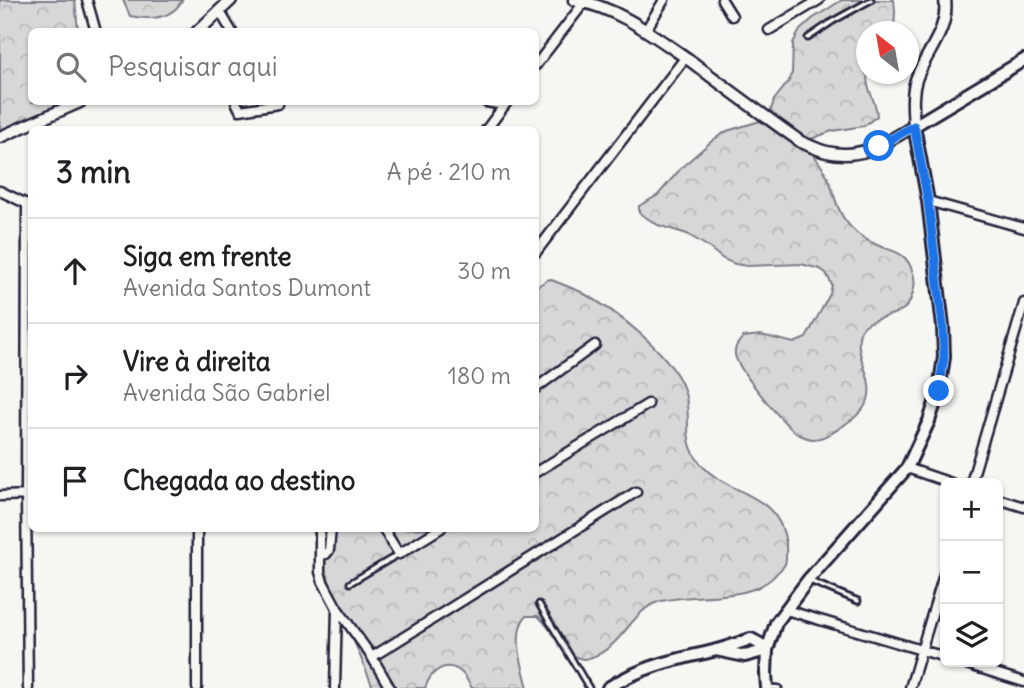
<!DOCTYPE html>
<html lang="pt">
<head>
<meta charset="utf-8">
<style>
  :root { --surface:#fff; --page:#f6f6f6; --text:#202124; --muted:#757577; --line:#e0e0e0 }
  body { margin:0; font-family:Delius,sans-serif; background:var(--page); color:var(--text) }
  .controls { position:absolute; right:21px; bottom:21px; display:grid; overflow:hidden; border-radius:10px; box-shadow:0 2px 5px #0004 }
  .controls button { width:63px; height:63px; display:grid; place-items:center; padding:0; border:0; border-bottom:2px solid var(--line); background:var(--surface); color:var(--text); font:35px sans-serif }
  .compass { position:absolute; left:856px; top:21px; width:63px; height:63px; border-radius:50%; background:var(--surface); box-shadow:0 2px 5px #0004; rotate:329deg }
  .stop { position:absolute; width:21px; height:21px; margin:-16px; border:5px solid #1a73e8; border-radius:50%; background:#fff }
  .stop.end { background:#1a73e8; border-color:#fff; box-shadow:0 2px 7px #0008 }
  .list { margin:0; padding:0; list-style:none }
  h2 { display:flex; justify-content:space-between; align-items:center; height:91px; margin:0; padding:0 28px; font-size:30px }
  h2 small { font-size:23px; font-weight:400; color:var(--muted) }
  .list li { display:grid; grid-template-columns:46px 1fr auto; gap:21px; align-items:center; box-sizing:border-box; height:105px; padding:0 28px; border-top:2px solid var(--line) }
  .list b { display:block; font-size:26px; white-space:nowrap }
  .list p { margin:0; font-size:23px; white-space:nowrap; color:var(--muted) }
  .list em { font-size:23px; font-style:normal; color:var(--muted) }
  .icon { flex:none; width:38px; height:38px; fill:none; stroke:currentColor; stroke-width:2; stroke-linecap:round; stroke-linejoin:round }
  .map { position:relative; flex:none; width:1024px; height:688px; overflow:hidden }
  .search { position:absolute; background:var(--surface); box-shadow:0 2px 5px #0004; left:28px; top:28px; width:511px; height:77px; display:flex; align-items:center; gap:18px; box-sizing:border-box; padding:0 24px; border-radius:10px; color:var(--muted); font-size:26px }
  .panel { position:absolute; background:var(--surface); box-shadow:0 2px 5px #0004; left:28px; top:126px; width:511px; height:406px; border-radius:10px }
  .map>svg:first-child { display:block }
</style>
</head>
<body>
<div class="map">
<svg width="1024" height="688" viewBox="0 0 1024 688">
  <defs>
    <pattern id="forest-crowns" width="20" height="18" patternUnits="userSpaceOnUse" patternTransform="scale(1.75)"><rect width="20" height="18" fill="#d7d7d7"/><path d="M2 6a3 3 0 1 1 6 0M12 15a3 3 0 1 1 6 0" fill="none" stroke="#b8b8b9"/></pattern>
  </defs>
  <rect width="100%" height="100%" fill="#f6f6f2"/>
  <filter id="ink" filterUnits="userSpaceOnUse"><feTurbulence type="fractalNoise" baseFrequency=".0143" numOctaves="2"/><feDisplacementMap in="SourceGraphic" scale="14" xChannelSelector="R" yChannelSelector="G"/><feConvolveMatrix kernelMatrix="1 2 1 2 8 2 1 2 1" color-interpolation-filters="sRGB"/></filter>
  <g filter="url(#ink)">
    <path fill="url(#forest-crowns)" stroke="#7c7c89" stroke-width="2" d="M0 0H75L78 31 32 32V102H63L43 119 0 140Z
      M123 0H182C172 20 150 20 130 16Z
      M842 0H894L895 11 894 31 866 32V74H868C864 87 877 101 877 116L864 126 832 131 811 139 809 149C817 159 824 168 829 180 834 193 836 208 845 220 852 230 862 238 873 243 892 253 906 249 913 273 915 279 915 282 914 288 912 296 911 301 906 307 893 320 862 315 859 337 856 358 872 375 869 395 868 406 857 417 847 423 837 430 825 439 813 439 809 439 802 436 798 434 785 426 738 370 735 355 734 347 738 343 743 337L761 335 794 343 806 338 830 294 832 285 826 273 820 269 801 264 747 266 735 264 723 259 707 246 687 234 658 225 639 213V206L658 195 682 167 713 140 727 131 760 121 771 110 774 100 789 81 792 73 793 43 800 30 812 19Z
      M549 279C559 283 569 287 579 291 614 309 678 357 686 397 691 422 682 441 700 463 728 497 778 490 786 543 786 549 787 558 785 564 784 567 781 569 778 572 752 605 694 591 658 602 635 609 623 642 599 654 594 656 589 659 584 659 566 658 551 628 538 616H526C511 633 523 668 528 688H472C469 683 466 677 462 673 446 659 431 671 425 688H373C353 635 326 584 313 529L536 528V287Z"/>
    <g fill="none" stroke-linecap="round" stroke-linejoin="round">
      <g stroke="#22223b" stroke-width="9">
        <path id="service" d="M808 38 833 21 871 0
          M810 581 858 601
          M350 583 399 554
          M539 604 589 688
          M767 687 779 688"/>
      </g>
      <g stroke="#22223b" stroke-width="13">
        <path id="minor" d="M87 0 96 32
          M722 0 732 16
          M219 10 232 32
          M646 30 664 0
          M769 30 819 0
          M536 65 586 0
          M236 102 240 110 278 104
          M486 102 504 105
          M486 130 507 102
          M0 191 29 205
          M928 201 1024 228
          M27 204 26 495 28 688
          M536 252 685 58
          M536 388 595 345
          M907 468 951 483
          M536 472 648 404
          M971 483 1024 303
          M0 496 32 495
          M998 499 1024 507
          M320 528V572L323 582 337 608 372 657 390 688
          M383 528 399 554 441 528
          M321 555 326 554 329 550 331 528
          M786 610 945 657
          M372 657 636 492
          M960 662 1024 682
          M197 688V528
          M335 688 337 608
          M910 688 945 571"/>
      </g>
      <g stroke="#22223b" stroke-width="15">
        <path id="tertiary" d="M574 0C617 7 653 35 688 59 725 87 763 115 801 142 809 145 818 150 827 152 862 160 885 143 914 126 913 111 911 92 917 77 927 51 949 30 945 0
          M197 32 231 0
          M0 137 80 102"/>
      </g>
      <g stroke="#22223b" stroke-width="16">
        <path id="secondary" d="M608 688C642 666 675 660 713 651 726 648 738 643 751 639L762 645 767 650 745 656 716 650
          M767 688 766 674 767 650 776 623 808 580 907 468 929 421 939 391 944 357 943 326 928 201 914 126 1024 60"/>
      </g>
      <use href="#service" stroke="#f6f6f2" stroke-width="3.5"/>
      <use href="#minor" stroke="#f6f6f2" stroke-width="8"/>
      <use href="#tertiary" stroke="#f6f6f2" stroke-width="10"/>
      <use href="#secondary" stroke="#f6f6f2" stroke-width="10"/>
    </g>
  </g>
  <g fill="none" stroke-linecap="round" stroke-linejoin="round" filter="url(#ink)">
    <path stroke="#1a73e8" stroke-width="9" d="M879 146 914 126 928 201 943 326 944 357 939 391"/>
  </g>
</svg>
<div class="controls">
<button>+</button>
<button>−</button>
<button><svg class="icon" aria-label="layers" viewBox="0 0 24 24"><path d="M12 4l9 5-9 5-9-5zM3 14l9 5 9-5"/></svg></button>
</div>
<svg class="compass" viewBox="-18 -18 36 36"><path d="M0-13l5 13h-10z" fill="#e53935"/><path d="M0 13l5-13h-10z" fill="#757577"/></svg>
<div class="stop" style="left:879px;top:146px"></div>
<div class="stop end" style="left:939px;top:391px"></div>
<div class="search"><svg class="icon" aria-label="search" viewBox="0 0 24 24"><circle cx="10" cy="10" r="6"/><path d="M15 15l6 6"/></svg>Pesquisar aqui</div>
<section class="panel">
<h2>3 min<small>A pé · 210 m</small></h2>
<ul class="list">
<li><svg class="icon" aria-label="ahead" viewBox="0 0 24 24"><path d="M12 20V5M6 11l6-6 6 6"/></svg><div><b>Siga em frente</b><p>Avenida Santos Dumont</p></div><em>30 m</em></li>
<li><svg class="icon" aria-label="right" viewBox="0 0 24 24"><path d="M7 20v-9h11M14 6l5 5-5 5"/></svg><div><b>Vire à direita</b><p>Avenida São Gabriel</p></div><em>180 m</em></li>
<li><svg class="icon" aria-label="arrive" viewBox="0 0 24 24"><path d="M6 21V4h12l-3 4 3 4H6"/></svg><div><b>Chegada ao destino</b></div></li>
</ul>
</section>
</div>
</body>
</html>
